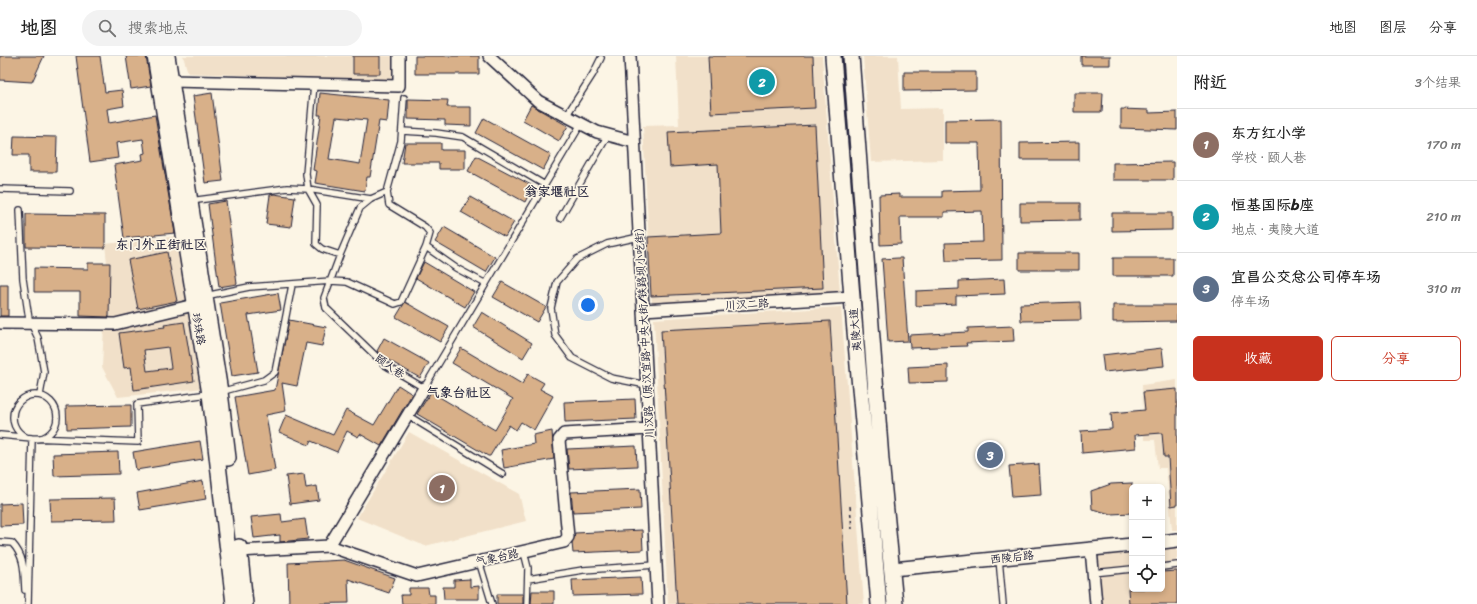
<!DOCTYPE html>
<html lang="zh">
<head>
<meta charset="utf-8">
<style>
  :root { --surface:#fff; --page:#f2f2f2; --text:#222; --muted:#767676; --line:#e0e0e0; --accent:#c8321e }
  body { margin:0; font-family:Sriracha,"LXGW WenKai TC",sans-serif; background:var(--page); color:var(--text) }
  .controls { position:absolute; right:12px; bottom:12px; display:grid; overflow:hidden; border-radius:6px; box-shadow:0 2px 6px #0003 }
  .controls button { width:36px; height:36px; display:grid; place-items:center; padding:0; border:0; border-bottom:1px solid var(--line); background:var(--surface); color:var(--text); font:20px sans-serif }
  .you { position:absolute; left:588px; top:249px; width:14px; height:14px; margin:-10px; border:3px solid #fff; border-radius:50%; background:#1a73e8; box-shadow:0 0 0 6px #1a73e833 }
  .badge { display:grid; place-items:center; width:26px; height:26px; border-radius:50%; background:var(--accent); color:#fff; font-size:13px; font-weight:700 }
  .pin { position:absolute; translate:-50% -50%; border:2px solid #fff; box-shadow:0 1px 4px #0006 }
  .list { margin:0; padding:0; list-style:none }
  h2 { display:flex; justify-content:space-between; align-items:center; height:52px; margin:0; padding:0 16px; font-size:17px }
  h2 small { font-size:13px; font-weight:400; color:var(--muted) }
  .list li { display:grid; grid-template-columns:26px 1fr auto; gap:12px; align-items:center; box-sizing:border-box; height:72px; padding:0 16px; border-top:1px solid var(--line) }
  .list b { display:block; font-size:15px; white-space:nowrap }
  .list p { margin:0; font-size:13px; white-space:nowrap; color:var(--muted) }
  .list em { font-size:13px; font-style:normal; color:var(--muted) }
  .actions { display:flex; gap:8px; padding:12px 16px }
  .actions a { flex:1; padding:9px 0; border:1px solid var(--accent); border-radius:6px; text-align:center; font-size:14px; color:var(--accent) }
  .actions .main { background:var(--accent); color:#fff }
  .icon { flex:none; width:22px; height:22px; fill:none; stroke:currentColor; stroke-width:2; stroke-linecap:round; stroke-linejoin:round }
  .map { position:relative; flex:none; width:1177px; height:548px; overflow:hidden }
  header { display:flex; align-items:center; gap:24px; box-sizing:border-box; height:56px; padding:0 20px; background:var(--surface); border-bottom:1px solid var(--line) }
  header strong { font-size:19px }
  nav { display:flex; gap:22px; margin-inline-start:auto; font-size:14px }
  .search { width:280px; height:36px; background:var(--page); display:flex; align-items:center; gap:10px; box-sizing:border-box; padding:0 14px; border-radius:22px; color:var(--muted); font-size:15px }
  main { display:flex }
  aside { flex:1; background:var(--surface) }
  .map>svg:first-child { display:block }
</style>
</head>
<body>
<header>
<strong>地图</strong>
<div class="search"><svg class="icon" aria-label="search" viewBox="0 0 24 24"><circle cx="10" cy="10" r="6"/><path d="M15 15l6 6"/></svg>搜索地点</div>
<nav><a>地图</a><a>图层</a><a>分享</a></nav>
</header>
<main>
<div class="map">
<svg width="1177" height="548" viewBox="0 0 1177 548">
  <rect width="100%" height="100%" fill="#fcf5e5"/>
  <filter id="ink" filterUnits="userSpaceOnUse"><feTurbulence type="fractalNoise" baseFrequency=".025" numOctaves="2"/><feDisplacementMap in="SourceGraphic" scale="8" xChannelSelector="R" yChannelSelector="G"/><feConvolveMatrix kernelMatrix="1 2 1 2 8 2 1 2 1" color-interpolation-filters="sRGB"/></filter>
  <g filter="url(#ink)">
    <path fill="#f1e0c9" d="M183 0H392V25L188 17Z
      M676 0H822L840 237 652 248 643 70 679 69Z
      M863 0H898L901 53 943 52V104L871 106Z
      M180 180 204 332 118 341 102 311 107 207 105 188Z
      M841 251 864 548H668L654 263Z
      M1177 324V474H1172L1166 412H1158L1155 384H1144L1142 329Z
      M409 376 519 438 526 465 425 490 357 462Z
      M1177 491V548H1101L1096 499 1132 495V533H1162V492Z"/>
    <path fill="#d8b089" stroke="#22223b" fill-rule="evenodd" d="M0 0H44L32 26 0 24Z
      M76 0H100L105 36 122 34 124 50 107 53 109 67 155 59 175 177 124 182 114 109 143 104 142 98 145 97 143 83 116 87 118 102 90 106Z
      M126 0H146L151 30 131 33Z
      M353 0H380V18H353Z
      M415 0H479V18H415Z
      M708 0H813L815 52 711 57Z
      M1081 0H1110V9H1081Z
      M904 16H976V34L904 35Z
      M212 37 223 125 205 127 193 40Z
      M320 37 389 44 387 66 379 65 370 121H367L365 135 315 127 317 115 313 114 321 59H318ZM336 61 367 64 360 108 329 103Z
      M1074 37H1103L1102 56H1074Z
      M408 43 448 44 447 51H471V70L445 69V64L408 63Z
      M531 49 568 70 559 85 523 64Z
      M1121 53 1149 54V57L1177 56V74L1121 72Z
      M484 62 551 99 543 114 476 77Z
      M1001 63 1002 204 946 205 945 187 983 186 982 155 944 156V161H900L901 188 880 189 879 139 899 138V141H942V135L980 134 979 87H945V64Z
      M815 69 823 232 651 240 648 181 721 177 718 108 670 111 668 76Z
      M14 80 57 81 56 116H29V99H13Z
      M1079 86V104H1020V87Z
      M405 87H441V94H465V113H439V107H402Z
      M476 100 533 130 525 146 468 115Z
      M1173 106V124H1113V107Z
      M274 138 295 141 291 171 266 168 270 139Z
      M470 141 514 166 505 181 461 156Z
      M226 145 237 228 219 231 208 148Z
      M1020 147H1080V164L1020 165Z
      M1112 157H1172V174L1112 175Z
      M26 158 105 159V192L26 191Z
      M444 171 495 201 486 216 435 186Z
      M167 196 177 245 138 253 128 204Z
      M1019 197H1079V214H1019Z
      M898 202H902L908 285 888 286 882 203Z
      M1113 202H1173V220H1113Z
      M424 206 474 236 465 251 416 222Z
      M88 207H110L109 261 80 260V236H34V212L88 213Z
      M1004 223 1005 238 956 240V248L916 250V235L959 233V225Z
      M502 226 546 251 537 266 493 241Z
      M0 229H8V260H0Z
      M278 237 281 254 248 259 258 316 232 320 220 247Z
      M405 246 449 271 440 286 396 261Z
      M1080 246 1081 264 1021 265 1020 248Z
      M1113 249H1177V265L1113 266Z
      M482 256 532 287 523 302 473 271Z
      M289 264 326 271 322 290 306 287 297 330 282 327 286 355 266 359 275 414 248 419 235 341 275 334Z
      M830 265 847 548H677L661 274Z
      M184 266 194 325 134 334 131 311 124 312 119 277 165 271 164 269ZM168 291 171 312 147 315 144 294Z
      M1013 270 1014 285 966 287 967 290 910 292 909 279 968 276V272Z
      M384 282 429 307 420 322 383 301 377 295Z
      M461 292 522 328 528 318 544 327 540 333 553 340 534 374 521 366 516 374 509 369 490 400H488L417 358 431 336 495 374 513 343 452 307Z
      M1162 292 1164 310 1104 316 1102 299Z
      M948 309V326L909 327 908 311Z
      M398 329 412 338 381 390 360 378 358 381 347 375 337 396 311 385 309 389 279 376 286 359 333 379 346 354 374 369Z
      M1177 333V449L1171 450 1168 401H1164L1162 377 1135 379 1136 392 1082 397 1081 375 1112 373 1111 357 1145 354 1143 336Z
      M635 343 636 363 565 366 564 346Z
      M131 349V371L67 373 66 350Z
      M552 375 554 403 504 412 501 394 534 388 533 379Z
      M200 385 203 403 136 414 133 396Z
      M636 390 637 410 569 413 567 393Z
      M118 396 119 418 54 420 53 398Z
      M1039 408 1041 439 1012 441 1009 410Z
      M304 418 306 432 317 430 319 444 290 448 286 420Z
      M203 425 206 443 140 454 137 437Z
      M1132 427V457L1111 458 1092 453 1091 435 1111 428Z
      M640 433 641 453 573 456 571 436Z
      M115 442 116 464 51 465 50 443Z
      M22 447 23 469 0 470V448Z
      M281 458 282 466 305 463 308 483 280 486V479L254 482 251 461Z
      M642 474 643 494 573 497 572 487 575 477Z
      M344 504 395 522 389 537 348 523 349 547 289 548 288 507Z
      M1177 515V548H1129L1128 533H1162V516Z
      M641 521 642 538 573 540 572 524Z
      M470 523V531L479 530V543H444L443 531H454V524Z
      M409 532H428L429 539H435V548H402L401 539H409Z
      M532 535H554V548H531Z
      M497 538H523V548H497Z"/>
    <g fill="none" stroke-linecap="round" stroke-linejoin="round">
      <g stroke="#22223b" stroke-width="8">
        <path id="service" d="M314 28 306 118 308 133 317 149 316 188 322 193 340 199
          M566 60 593 18 601 2
          M402 75 436 77 463 81 545 129
          M0 133 70 135
          M387 136 371 143 360 152 340 199 324 242 326 252 385 309 424 332 581 68
          M190 145 287 132 308 133 371 143
          M20 154 23 223 29 263 38 282 44 316 40 339
          M560 162 608 79
          M639 181 607 188 577 203 557 226 551 252 555 279 572 302 611 322 647 329
          M426 191 456 212 486 228
          M205 240 249 231 331 225 347 226 395 248 401 246 426 191 430 177 425 171 389 149 387 136 401 85 404 42
          M220 336 264 324 275 316 292 229
          M13 361a22 22 0 1 1 44 0a22 22 0 1 1-44 0Z
          M407 359 503 418
          M0 379 32 382 138 386 137 348 208 338
          M0 486 12 487C25 501 24 515 25 534
          M524 496 528 512 527 548
          M999 503 1003 548
          M479 505 492 548
          M1162 511 1177 509
          M1093 517 1132 513
          M528 523 583 514 656 509
          M28 548 32 382"/>
      </g>
      <g stroke="#22223b" stroke-width="14">
        <path id="minor" d="M489 0 538 45 597 76 634 86
          M630 0 658 548
          M171 25 399 30V0
          M643 254 852 241
          M0 267 115 268 194 249
          M329 490 424 332
          M1091 493 1096 548
          M239 495 329 490 417 520 564 486 568 481 559 384 564 378 649 373"/>
      </g>
      <g stroke="#22223b" stroke-width="16">
        <path id="tertiary" d="M1162 486 1177 484
          M893 513 1132 489"/>
      </g>
      <g stroke="#22223b" stroke-width="18">
        <path id="secondary" d="M155 0 210 338 234 548
          M167 0 220 336 228 402
          M833 0 852 241 879 548
          M851 0 881 404 895 548
          M239 491 245 548"/>
      </g>
      <path stroke="#22223b" stroke-width="1.5" stroke-dasharray="4 3" stroke-linecap="butt" d="M850 450 852 473"/>
      <use href="#service" stroke="#fcf5e5" stroke-width="5.5"/>
      <use href="#minor" stroke="#fcf5e5" stroke-width="11"/>
      <use href="#tertiary" stroke="#fcf5e5" stroke-width="13"/>
      <use href="#secondary" stroke="#fcf5e5" stroke-width="15"/>
    </g>
  </g>
  <g text-anchor="middle" stroke-width="3.5" stroke-linejoin="round" paint-order="stroke">
    <g font-size="11" fill="#22223b" stroke="#fcf5e5">
      <text transform="translate(747 248) rotate(-4)" y="4">川汉二路</text>
      <text transform="translate(199 273) rotate(80)" y="4">珍珠路</text>
      <text transform="translate(644 274) rotate(-93)" y="4">川汉路（原汉宜路·中央大街/铁路坝小吃街）</text>
      <text transform="translate(855 274) rotate(-95)" y="4">夷陵大道</text>
      <text transform="translate(390 310) rotate(35)" y="4">颐人巷</text>
      <text transform="translate(497 501) rotate(-12)" y="4">气象台路</text>
      <text transform="translate(1012 501) rotate(-6)" y="4">西陵后路</text>
    </g>
    <g font-size="13" font-weight="bold" fill="#22223b" stroke="#fcf5e5">
      <text x="557" y="140">翁家堰社区</text>
      <text x="161" y="193">东门外正街社区</text>
      <text x="459" y="341">气象台社区</text>
    </g>
  </g>
</svg>
<div class="controls">
<button>+</button>
<button>−</button>
<button><svg class="icon" aria-label="locate" viewBox="0 0 24 24"><circle cx="12" cy="12" r="6"/><path d="M12 2v4M12 18v4M2 12h4M18 12h4"/></svg></button>
</div>
<div class="you"></div>
<div class="pin badge" style="left:442px;top:432px;background:#8d6e63">1</div>
<div class="pin badge" style="left:762px;top:26px;background:#0f9aa8">2</div>
<div class="pin badge" style="left:990px;top:399px;background:#5c6f8a">3</div>
</div>
<aside>
<h2>附近<small>3个结果</small></h2>
<ul class="list">
<li><span class="badge" style="background:#8d6e63">1</span><div><b>东方红小学</b><p>学校 · 颐人巷</p></div><em>170 m</em></li>
<li><span class="badge" style="background:#0f9aa8">2</span><div><b>恒基国际b座</b><p>地点 · 夷陵大道</p></div><em>210 m</em></li>
<li><span class="badge" style="background:#5c6f8a">3</span><div><b>宜昌公交总公司停车场</b><p>停车场</p></div><em>310 m</em></li>
</ul>
<div class="actions"><a class="main">收藏</a><a>分享</a></div>
</aside>
</main>
</body>
</html>
